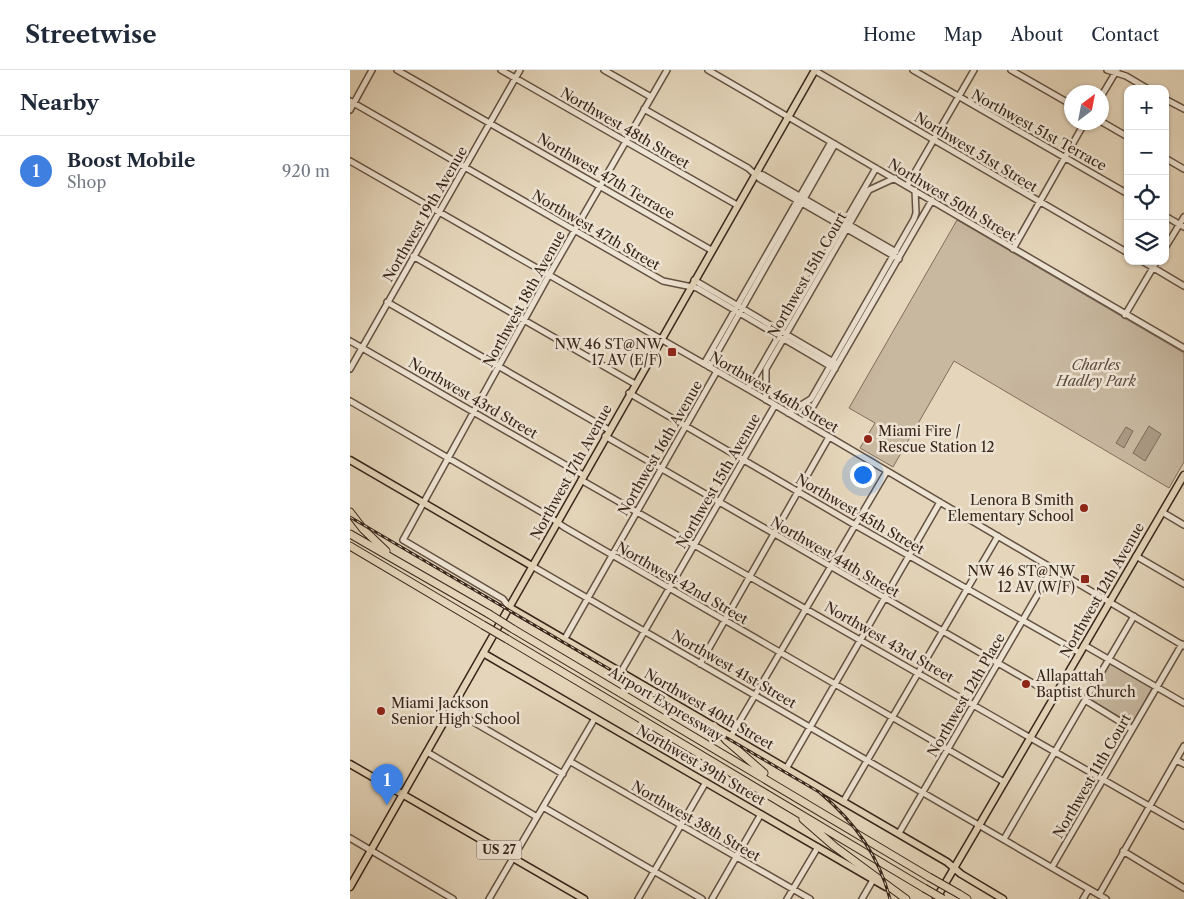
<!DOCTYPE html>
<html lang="en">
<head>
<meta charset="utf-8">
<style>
  :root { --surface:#fff; --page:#f2f2f3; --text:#1f2937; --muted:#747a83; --line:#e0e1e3; --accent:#ea580c }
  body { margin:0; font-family:"Libre Caslon Text",serif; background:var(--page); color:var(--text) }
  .controls { position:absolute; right:15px; top:15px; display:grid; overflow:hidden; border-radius:10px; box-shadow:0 1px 4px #0004 }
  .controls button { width:45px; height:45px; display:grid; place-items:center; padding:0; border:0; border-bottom:1px solid var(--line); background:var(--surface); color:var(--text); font:25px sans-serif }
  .compass { position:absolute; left:714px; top:15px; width:45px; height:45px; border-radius:50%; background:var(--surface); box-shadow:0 1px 4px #0004; rotate:32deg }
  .you { position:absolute; left:512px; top:404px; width:18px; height:18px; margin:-12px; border:4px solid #fff; border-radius:50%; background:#1a73e8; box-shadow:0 0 0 8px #1a73e833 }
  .badge { display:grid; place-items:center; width:32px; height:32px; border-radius:50%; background:var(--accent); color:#fff; font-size:16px; font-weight:700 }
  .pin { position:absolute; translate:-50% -41px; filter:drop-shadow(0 1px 2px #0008) }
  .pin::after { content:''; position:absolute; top:26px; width:18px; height:15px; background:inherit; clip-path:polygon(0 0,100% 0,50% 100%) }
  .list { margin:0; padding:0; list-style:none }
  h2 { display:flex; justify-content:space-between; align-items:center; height:65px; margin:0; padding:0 20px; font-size:21px }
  h2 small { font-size:16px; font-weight:400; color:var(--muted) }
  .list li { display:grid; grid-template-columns:32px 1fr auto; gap:15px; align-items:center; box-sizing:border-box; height:70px; padding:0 20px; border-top:1px solid var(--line) }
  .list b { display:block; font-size:19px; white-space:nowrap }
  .list p { margin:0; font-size:16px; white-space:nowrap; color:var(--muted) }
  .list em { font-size:16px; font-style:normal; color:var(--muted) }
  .icon { flex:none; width:28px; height:28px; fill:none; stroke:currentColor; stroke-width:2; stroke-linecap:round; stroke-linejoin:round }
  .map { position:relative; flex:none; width:834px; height:829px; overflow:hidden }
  header { display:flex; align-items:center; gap:30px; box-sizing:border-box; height:70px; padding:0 25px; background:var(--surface); border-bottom:1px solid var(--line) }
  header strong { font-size:24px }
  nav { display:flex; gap:28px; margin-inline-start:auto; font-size:18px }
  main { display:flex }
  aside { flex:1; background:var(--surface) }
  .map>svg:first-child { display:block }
</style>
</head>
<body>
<header>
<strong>Streetwise</strong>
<nav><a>Home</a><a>Map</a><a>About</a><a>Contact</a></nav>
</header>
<main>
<aside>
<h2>Nearby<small></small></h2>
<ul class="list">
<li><span class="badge" style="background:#3f7fe0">1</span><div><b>Boost Mobile</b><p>Shop</p></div><em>920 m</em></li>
</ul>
</aside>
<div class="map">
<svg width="834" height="829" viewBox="0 0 834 829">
  <rect width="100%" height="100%" fill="#e5d6bb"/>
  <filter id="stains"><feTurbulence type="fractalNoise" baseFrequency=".004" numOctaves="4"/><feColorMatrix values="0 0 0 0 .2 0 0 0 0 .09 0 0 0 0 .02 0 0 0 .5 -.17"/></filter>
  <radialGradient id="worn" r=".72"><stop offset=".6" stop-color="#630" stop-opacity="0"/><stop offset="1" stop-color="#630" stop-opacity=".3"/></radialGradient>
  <path fill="#c8b8a0" stroke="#806e5d" d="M607 150 834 283V392L819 418 604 291 543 397 510 378 525 353 499 338Z
    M760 594 802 618 782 654 740 629Z"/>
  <path fill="#aa9a84" stroke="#7c6b5a" d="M799 356 811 364 795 391 783 383Z
    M776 357 783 361 774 378 766 373Z"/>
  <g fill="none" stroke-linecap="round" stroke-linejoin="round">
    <g stroke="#635142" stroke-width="8">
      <path id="minor" d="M47 0 361 180
        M151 0 387 135
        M254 0 301 27
        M358 0 834 278
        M464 0 778 183
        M563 0 778 124
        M661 0 722 35
        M757 0 776 6 798 19
        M752 25 767 0
        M815 29 834 39
        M0 31 313 211 347 218 485 299
        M294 39 398 98 410 109 549 189
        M0 40 22 0
        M752 52 778 67
        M815 88 834 99
        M0 91 398 319 834 576
        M406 103 413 105 546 182
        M557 116 624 0
        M815 146 834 157
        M815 178 834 147
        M663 179 735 52
        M63 186 285 314
        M792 191 834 216
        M344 210 485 293
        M37 232 259 360
        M775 245 807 191
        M0 271 233 405
        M354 294 481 72
        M359 297 485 74
        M0 299 170 0
        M398 319 526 98
        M279 323 505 455 730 583
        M416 330V299L519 120 545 108
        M0 331 200 447 214 457 654 712
        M438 343 461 329 464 324 564 149 566 143 565 120
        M454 352 582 130
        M255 366 705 626
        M231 410 834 756
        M812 442 834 455
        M786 486 834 514
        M182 496 756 829
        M159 537 153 529 53 470 199 205 317 0
        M214 570 367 301
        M734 575 834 633
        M350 594 479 367
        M271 602 425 335
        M735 630 782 659
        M101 639 213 704
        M381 666 537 401
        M77 682 187 747
        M826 690 834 694
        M221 692 460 829
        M436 699 590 432
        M493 732 648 466
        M193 737 352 829
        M549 763 703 498
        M0 768 103 829
        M654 769 784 546
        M773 781 834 818
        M702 797 832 574
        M749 825 834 676
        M139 829 245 648
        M288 829 356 712
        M362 829 411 744
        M437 829 468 777
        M512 829 523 810
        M733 829 739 819"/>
    </g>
    <g stroke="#38251a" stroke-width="9">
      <path id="major" d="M0 390 182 496
        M159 537 597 792 611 804 653 829
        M133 583 536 817
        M0 694 234 829
        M0 817 465 0
        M586 829 834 405"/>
    </g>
    <g stroke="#38251a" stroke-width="9">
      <path id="highway" d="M0 442 13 459 36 481
        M0 464 139 544
        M0 476 133 555
        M163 559 579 807
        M157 569 574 818
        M364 656 376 670 414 703
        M453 749 484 776 556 829
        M609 824 617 829"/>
    </g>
    <use href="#minor" stroke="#eee4d3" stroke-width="5"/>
    <use href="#major" stroke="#e5d6bb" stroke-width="6"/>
    <use href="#highway" stroke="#e5d6bb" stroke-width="7"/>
    <g stroke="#38251a" stroke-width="3">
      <path id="rail" d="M0 447 469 722C503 750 529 786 540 829"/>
    </g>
    <use href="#rail" stroke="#eee4d3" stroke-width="1" stroke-dasharray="4" stroke-linecap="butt"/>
    <g stroke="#38251a" stroke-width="9" stroke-linecap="butt">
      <path id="highway-bridge" d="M139 544 163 559
        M133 555 157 569
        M579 807 609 824
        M574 818 593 829"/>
    </g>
    <use href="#highway-bridge" stroke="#e5d6bb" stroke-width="7"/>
  </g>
  <g fill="#8f2418" stroke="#eee4d3" stroke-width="2">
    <rect x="317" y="277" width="10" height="10" rx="2.5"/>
    <circle cx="518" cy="369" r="5"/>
    <circle cx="734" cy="438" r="5"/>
    <rect x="730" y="504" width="10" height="10" rx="2.5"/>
    <circle cx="676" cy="614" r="5"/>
    <circle cx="31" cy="641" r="5"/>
  </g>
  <g text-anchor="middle" stroke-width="5" stroke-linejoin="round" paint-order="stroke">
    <rect fill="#eee4d3" stroke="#6f5e52" stroke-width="1" x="126.5" y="770.5" width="45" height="19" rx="4"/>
    <g font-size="12" font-weight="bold" fill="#38251a">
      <text x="149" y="784">US 27</text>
    </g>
    <g font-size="14" fill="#38251a" stroke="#eee4d3">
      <text transform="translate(275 58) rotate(30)" y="5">Northwest 48th Street</text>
      <text transform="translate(689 60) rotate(29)" y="5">Northwest 51st Terrace</text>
      <text transform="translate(626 82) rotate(31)" y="5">Northwest 51st Street</text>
      <text transform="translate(256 106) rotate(30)" y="5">Northwest 47th Terrace</text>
      <text transform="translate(602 130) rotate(31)" y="5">Northwest 50th Street</text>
      <text transform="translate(75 144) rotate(-60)" y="5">Northwest 19th Avenue</text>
      <text transform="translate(246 160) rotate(30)" y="5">Northwest 47th Street</text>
      <text transform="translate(457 205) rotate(-60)" y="5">Northwest 15th Court</text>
      <text transform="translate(174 229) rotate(-61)" y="5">Northwest 18th Avenue</text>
      <text transform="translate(424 322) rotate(30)" y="5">Northwest 46th Street</text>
      <text transform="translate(123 328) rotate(30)" y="5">Northwest 43rd Street</text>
      <text transform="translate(310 378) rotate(-60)" y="5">Northwest 16th Avenue</text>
      <text transform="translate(221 402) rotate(-61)" y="5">Northwest 17th Avenue</text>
      <text transform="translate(368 411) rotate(-60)" y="5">Northwest 15th Avenue</text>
      <text transform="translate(510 444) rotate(30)" y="5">Northwest 45th Street</text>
      <text transform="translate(485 487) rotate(30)" y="5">Northwest 44th Street</text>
      <text transform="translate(332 513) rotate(30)" y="5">Northwest 42nd Street</text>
      <text transform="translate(752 520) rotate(-60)" y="5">Northwest 12th Avenue</text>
      <text transform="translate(539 572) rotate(30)" y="5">Northwest 43rd Street</text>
      <text transform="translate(384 599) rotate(30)" y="5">Northwest 41st Street</text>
      <text transform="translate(616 625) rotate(-60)" y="5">Northwest 12th Place</text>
      <text transform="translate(316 634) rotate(31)" y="5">Airport Expressway</text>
      <text transform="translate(359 639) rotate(30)" y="5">Northwest 40th Street</text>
      <text transform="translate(351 695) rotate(30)" y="5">Northwest 39th Street</text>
      <text transform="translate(742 706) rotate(-60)" y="5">Northwest 11th Court</text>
      <text transform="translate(346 751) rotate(30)" y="5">Northwest 38th Street</text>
    </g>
    <g font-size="14" fill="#38251a" stroke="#eee4d3" text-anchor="end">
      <text x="312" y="279">NW 46 ST@NW<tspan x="312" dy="16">17 AV (E/F)</tspan></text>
      <text x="528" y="366" text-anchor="start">Miami Fire /<tspan x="528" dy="16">Rescue Station 12</tspan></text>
      <text x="724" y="435">Lenora B Smith<tspan x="724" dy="16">Elementary School</tspan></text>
      <text x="725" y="506">NW 46 ST@NW<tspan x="725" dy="16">12 AV (W/F)</tspan></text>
      <text x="686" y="611" text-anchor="start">Allapattah<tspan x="686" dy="16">Baptist Church</tspan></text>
      <text x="41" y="638" text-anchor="start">Miami Jackson<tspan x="41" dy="16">Senior High School</tspan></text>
    </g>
    <g font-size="14" font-style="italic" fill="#5c4a3c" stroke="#eee4d3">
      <text x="746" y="300">Charles<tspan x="746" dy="16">Hadley Park</tspan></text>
    </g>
  </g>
  <rect width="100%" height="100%" filter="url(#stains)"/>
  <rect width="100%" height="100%" fill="url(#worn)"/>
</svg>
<div class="controls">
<button>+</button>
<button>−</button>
<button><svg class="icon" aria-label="locate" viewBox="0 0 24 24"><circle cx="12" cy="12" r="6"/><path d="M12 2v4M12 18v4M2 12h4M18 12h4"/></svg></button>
<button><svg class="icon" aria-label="layers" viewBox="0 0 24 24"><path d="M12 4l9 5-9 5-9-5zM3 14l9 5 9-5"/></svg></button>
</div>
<svg class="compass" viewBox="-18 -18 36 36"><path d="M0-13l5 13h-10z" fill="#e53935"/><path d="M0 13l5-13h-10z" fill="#747a83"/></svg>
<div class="you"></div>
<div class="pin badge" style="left:37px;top:735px;background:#3f7fe0">1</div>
</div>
</main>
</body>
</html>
